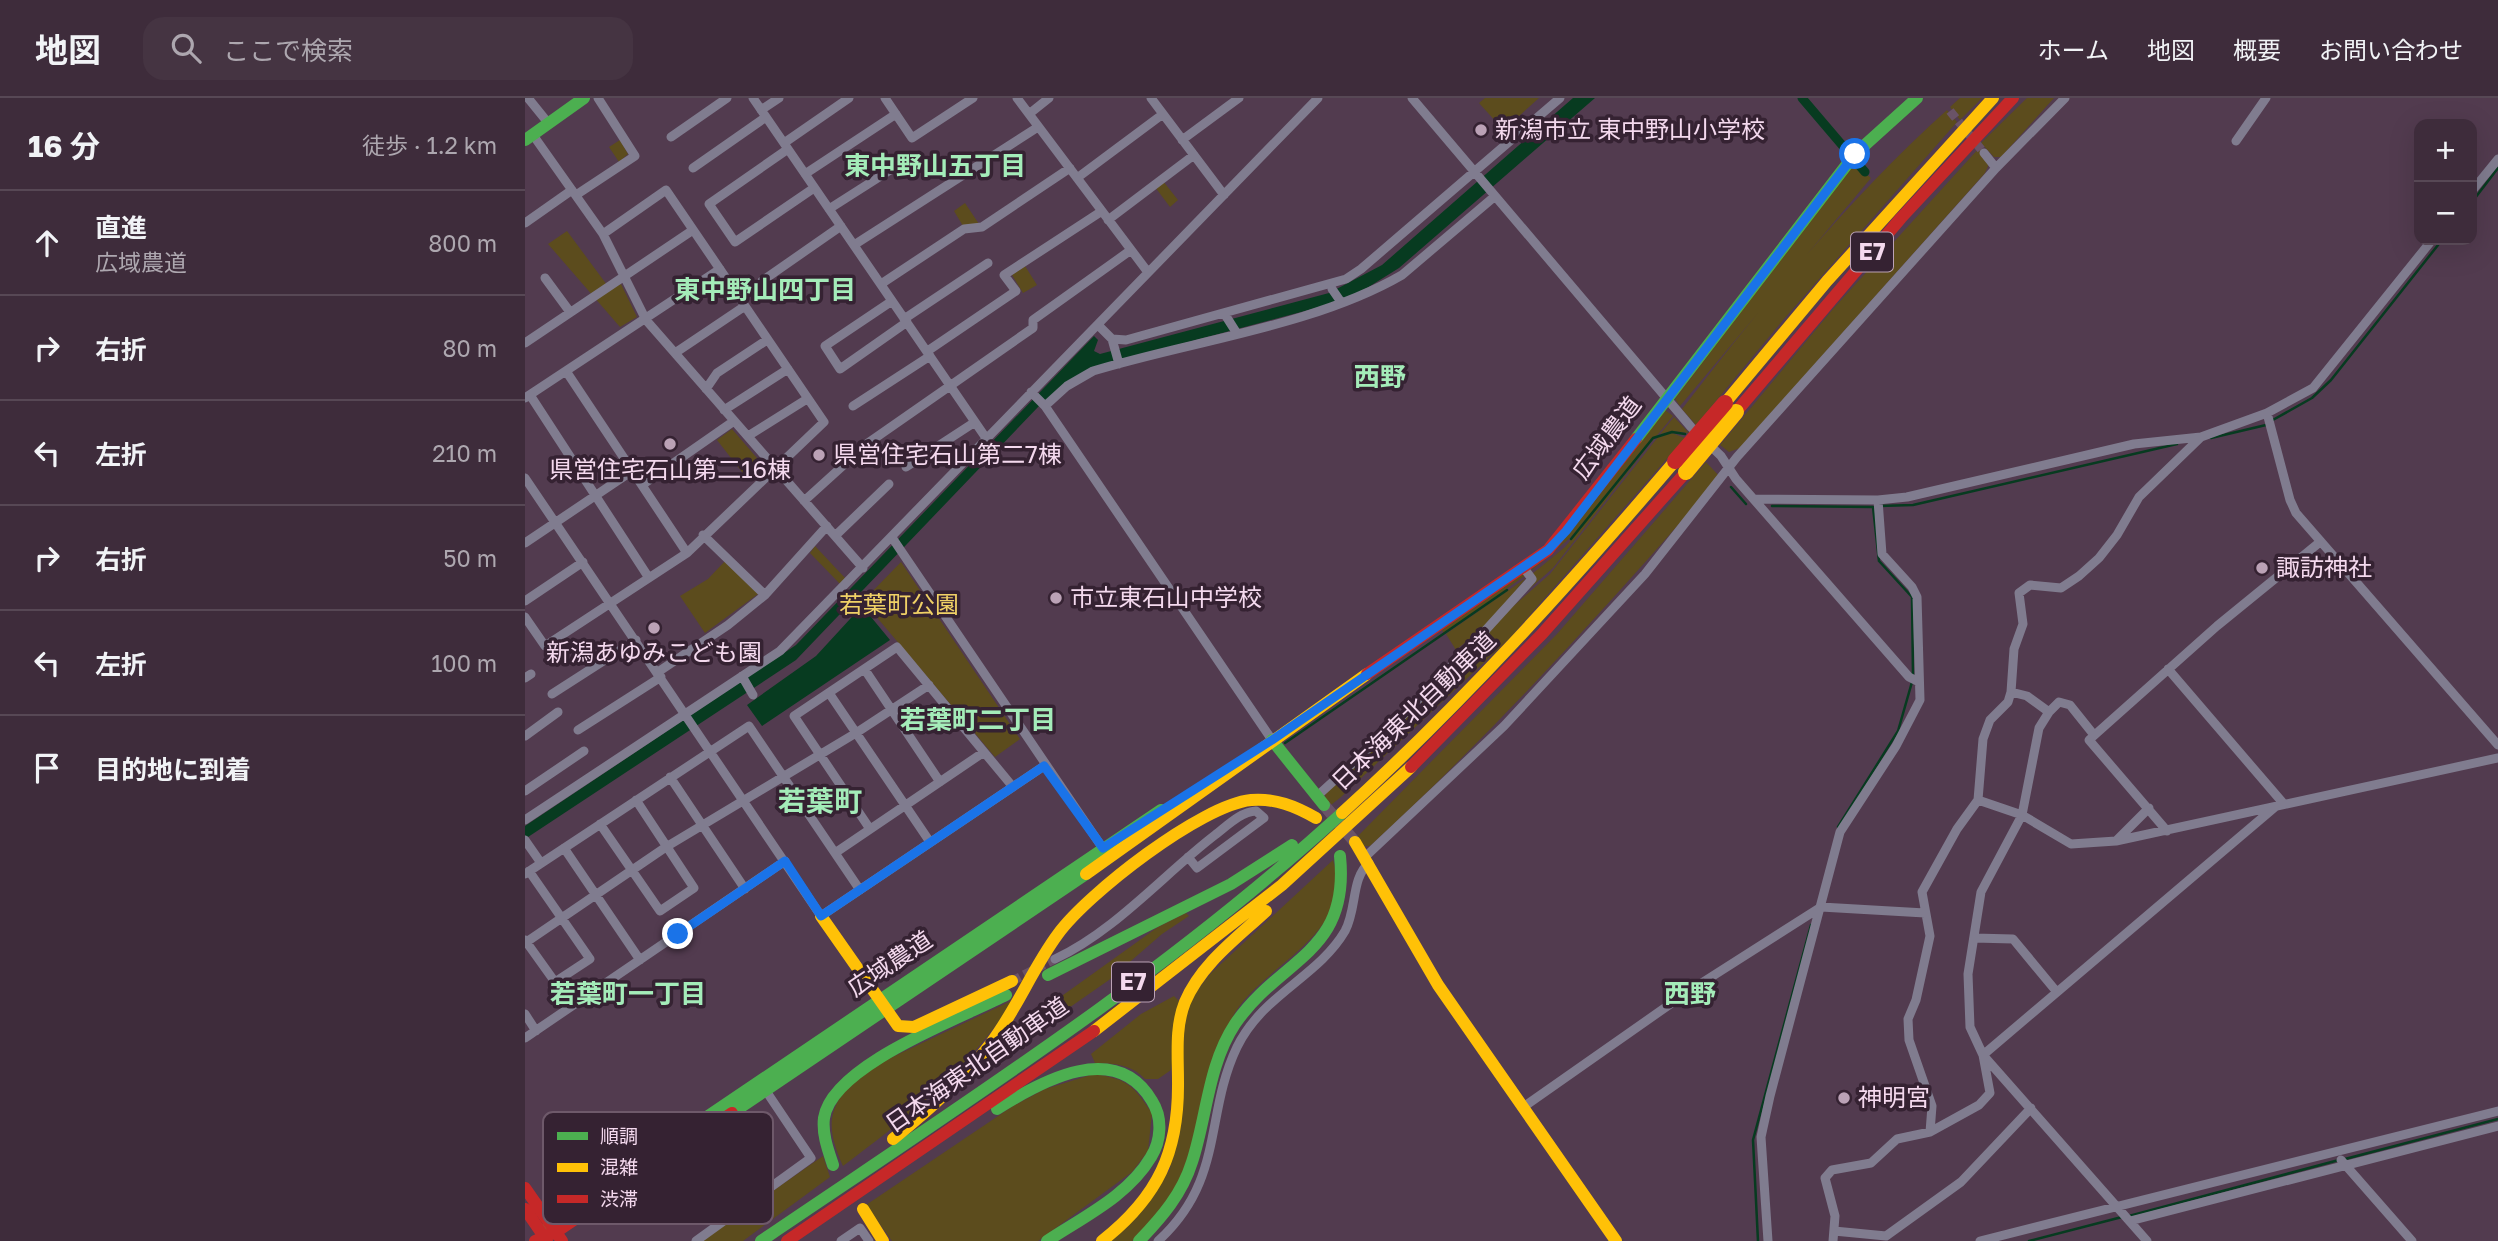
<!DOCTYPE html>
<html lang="ja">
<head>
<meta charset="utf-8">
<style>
  :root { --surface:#3e2c3b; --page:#453442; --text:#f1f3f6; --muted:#ada7af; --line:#574855 }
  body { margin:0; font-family:"Golos Text","Noto Sans JP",sans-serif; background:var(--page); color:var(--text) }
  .controls { position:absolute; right:21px; top:21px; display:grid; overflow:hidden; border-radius:14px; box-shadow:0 7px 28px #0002 }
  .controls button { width:63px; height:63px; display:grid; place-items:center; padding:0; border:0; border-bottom:2px solid var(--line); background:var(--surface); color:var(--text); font:35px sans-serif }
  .stop { position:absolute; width:21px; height:21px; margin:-16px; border:5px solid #1a73e8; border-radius:50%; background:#fff }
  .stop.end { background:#1a73e8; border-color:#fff; box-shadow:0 2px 7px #0008 }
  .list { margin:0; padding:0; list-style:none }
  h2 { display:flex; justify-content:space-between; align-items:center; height:91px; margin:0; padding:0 28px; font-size:30px }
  h2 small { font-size:23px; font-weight:400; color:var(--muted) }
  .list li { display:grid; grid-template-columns:46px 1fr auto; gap:21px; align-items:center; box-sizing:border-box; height:105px; padding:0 28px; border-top:2px solid var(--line) }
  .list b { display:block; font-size:26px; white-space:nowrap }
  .list p { margin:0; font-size:23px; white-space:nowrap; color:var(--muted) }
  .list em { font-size:23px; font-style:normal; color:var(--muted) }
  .icon { flex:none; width:38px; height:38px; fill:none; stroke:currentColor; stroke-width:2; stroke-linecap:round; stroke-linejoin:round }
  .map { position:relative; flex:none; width:1973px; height:1143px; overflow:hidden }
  header { display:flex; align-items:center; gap:42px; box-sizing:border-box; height:98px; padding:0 35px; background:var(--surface); border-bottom:2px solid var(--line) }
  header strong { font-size:33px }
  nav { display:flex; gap:38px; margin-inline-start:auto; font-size:24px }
  .search { width:490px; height:63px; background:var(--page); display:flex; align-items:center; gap:18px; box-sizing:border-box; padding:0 24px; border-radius:21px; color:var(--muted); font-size:26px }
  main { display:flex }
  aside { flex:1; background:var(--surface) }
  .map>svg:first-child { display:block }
</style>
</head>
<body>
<header>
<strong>地図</strong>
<div class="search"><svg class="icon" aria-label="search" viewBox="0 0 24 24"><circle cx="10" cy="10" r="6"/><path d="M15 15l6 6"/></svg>ここで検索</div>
<nav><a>ホーム</a><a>地図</a><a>概要</a><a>お問い合わせ</a></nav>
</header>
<main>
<aside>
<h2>16 分<small>徒歩 · 1.2 km</small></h2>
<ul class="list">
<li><svg class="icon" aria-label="ahead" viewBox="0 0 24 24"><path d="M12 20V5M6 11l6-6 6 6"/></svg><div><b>直進</b><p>広域農道</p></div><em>800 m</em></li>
<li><svg class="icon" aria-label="right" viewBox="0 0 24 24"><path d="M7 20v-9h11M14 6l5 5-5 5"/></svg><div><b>右折</b></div><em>80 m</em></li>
<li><svg class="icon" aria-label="left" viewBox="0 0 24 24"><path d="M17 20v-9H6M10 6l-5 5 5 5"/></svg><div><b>左折</b></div><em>210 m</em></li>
<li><svg class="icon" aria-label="right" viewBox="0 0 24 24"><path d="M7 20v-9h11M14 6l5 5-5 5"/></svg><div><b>右折</b></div><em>50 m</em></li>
<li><svg class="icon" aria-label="left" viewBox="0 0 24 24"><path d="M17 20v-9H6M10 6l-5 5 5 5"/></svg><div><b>左折</b></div><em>100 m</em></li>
<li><svg class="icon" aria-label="arrive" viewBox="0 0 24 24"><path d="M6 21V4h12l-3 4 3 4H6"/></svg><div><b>目的地に到着</b></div></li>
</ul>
</aside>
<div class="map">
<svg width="1973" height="1143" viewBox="0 0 1973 1143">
  <rect width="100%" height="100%" fill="#523b4f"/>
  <path fill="#5c4c1d" d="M960 0H1014L984 27 979 21 973 26 954 5Z
    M1435 0H1457L1435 22 1425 9Z
    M1502 0H1529L1476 59H1469L1456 45Z
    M1422 12 1432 24 1259 221 1171 327 1157 311C1238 206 1324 100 1422 12Z
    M95 42 103 56 94 64 84 49Z
    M1455 49 1464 66 1460 75 1215 350 1204 354 1195 347 1308 211Z
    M1328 65 1346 80 1155 308 1150 301Z
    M638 83 653 102 645 109 630 89Z
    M440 105 454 126 438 128 429 113Z
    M42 133 85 191 96 186 112 219 95 229 23 146Z
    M500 168 512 187 498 195 487 177Z
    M1140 312 1148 318 1134 335 1046 439 1005 474Z
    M1149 319 1150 320 1164 335 1147 333 1135 336Z
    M207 331 238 367V371L224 383 192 342Z
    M1147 335 1160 340 984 541 816 699 806 707 801 704 800 695 984 512 1025 476 1133 339Z
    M1126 345 1028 470 996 498 1007 476 1040 449Z
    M1181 364 1195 379C1082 509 972 631 845 748H837L832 739 1032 536Z
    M290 448 321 481 316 487 285 455Z
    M200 463 233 496 180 535 155 498 183 481Z
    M376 464 495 641 470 659 338 503Z
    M998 476 1001 477 919 535 917 532Z
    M1001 480 966 523 931 552 921 536Z
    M808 762C831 835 744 863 711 913 701 928 698 952 693 969 681 1005 674 1047 658 1081 647 1105 626 1124 607 1143H585L645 1072 657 931 666 901 685 876Z
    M661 815 664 818 637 836 584 882 462 967 459 962 466 954 520 910 633 829Z
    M649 898 656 905 646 972 633 981H620C607 967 589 965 570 965L566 956 616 916Z
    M488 902C445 971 382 1020 318 1068 298 1024 304 1005 340 972Z
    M569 976C604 981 608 988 627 1015L623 1053 607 1074 513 1143H367L341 1107 488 1008 520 991Z
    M298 1058 305 1079 218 1143H176Z"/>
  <path fill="#073b20" d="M1048 0H1070L874 170 842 190 810 205 573 268 514 308 271 562 0 741V728L271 547 569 238 573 242 569 253 575 256 804 195 857 167Z
    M337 508 365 542 237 628 222 607 291 558Z"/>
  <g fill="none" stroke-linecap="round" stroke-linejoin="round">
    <path stroke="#073b20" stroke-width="2.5" d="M1947 104 1973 70
      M1746 323 1787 300 1806 282 1917 142
      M1686 340 1741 327
      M1206 389 1221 406
      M1247 408 1348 409
      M1354 408 1388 407 1652 346
      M1348 409 1354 463 1387 499 1388 577
      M1046 441 1128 340 1147 334 1160 336
      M760 645 982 492
      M1313 729 1373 633 1387 584
      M1820 1061 1973 1021
      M1604 1118 1814 1062
      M1233 1143 1228 1042 1286 827
      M1504 1143 1597 1119"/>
    <path stroke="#073b20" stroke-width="9" d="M1277 0 1340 74"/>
    <path stroke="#6a5367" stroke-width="9" stroke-dasharray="9 4.5" stroke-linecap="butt" d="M1425 13 1459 55
      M487 883 530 861"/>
    <path stroke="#6a5367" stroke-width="12" stroke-dasharray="12 6" stroke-linecap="butt" d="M799 707 830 744"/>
    <path stroke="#807c8f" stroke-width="9" d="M3 0 24 26
      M228 0 461 340
      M360 0 387 40 448 0
      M492 0 622 173
      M626 0 699 97
      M887 0 1166 329 1196 358 1211 381 1384 579 1394 584
      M236 12 254 0
      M504 16 524 0
      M8 37 78 136 121 222 338 470
      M146 39 202 0
      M657 42 714 0
      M1711 43 1741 0
      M259 45 324 0
      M263 51 184 106 210 144 289 90
      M1459 55 1471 70
      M168 70 241 19
      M280 76 371 16
      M552 80 638 16
      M1947 93 1973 61
      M51 97 110 58 73 0
      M304 111 384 60
      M583 122 669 57
      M0 125 47 92
      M329 147 513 29
      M20 180 45 214
      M237 183 316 128
      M356 186 439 131 457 129 545 70
      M807 191 816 204
      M367 203 300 248 315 271 382 224
      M699 215 711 234
      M379 221 463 165
      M573 227 587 241 601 242 821 181 836 171 1035 0
      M587 241 594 266
      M0 245 168 132
      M404 252 491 193 479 177 577 113
      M150 255 220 208
      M41 273 162 455
      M181 291 192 275 242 242
      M506 294 520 308 747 642
      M5 297 124 480
      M0 300 195 171
      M328 308 405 258
      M520 308 542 288 568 273C666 243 789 228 877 177L969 99
      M199 312 263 271
      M1742 315 1765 402 1771 415 1973 647
      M223 338 282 301
      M381 369 450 324
      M0 380 296 818 519 668
      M117 387 209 323
      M1229 401 1353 402 1382 399 1609 346 1676 339 1742 315 1788 290 1907 142
      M279 403 343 345 508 230V222L606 152
      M178 437 240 497
      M310 438 364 386
      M368 441 581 755
      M0 445 107 373
      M0 503 58 464
      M0 519 20 548 162 455 299 324 141 92 78 136
      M1643 571 1758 705
      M340 572 415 684
      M133 574 203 527 240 497 302 428
      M217 578 228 597
      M0 580 6 576
      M1486 594 1502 598 1524 614 1534 604 1545 607 1569 637
      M304 595 405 744
      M27 596 111 542
      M53 632 136 579
      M0 638 33 614
      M145 679 220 791
      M0 693 59 653
      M791 699C868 630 939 558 1007 481L998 469
      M1453 702 1497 717 1546 746 1591 743 1973 660
      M0 722 255 553 793 0
      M75 726 135 813 169 790 111 702
      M345 731 269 618 372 549 488 689
      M1642 733 1564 642 1692 528 1795 444
      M0 742 16 765
      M1592 742 1624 710
      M39 750 115 862
      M310 755 459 654
      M840 759 979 628 1120 476 1212 359 1471 70 1540 0
      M0 776 224 628 335 792
      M1449 840 1488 841 1531 893
      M0 842 30 884 65 861 4 773
      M0 845 141 749 331 635 404 587
      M530 861C590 833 638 777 690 737 702 728 715 714 731 713L739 720 672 770 663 759
      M0 916 11 933
      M0 940 260 763
      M997 1010 1161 895 1296 809 1400 815
      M1405 1034 1454 1007 1465 995 1458 957 1445 929 1443 876 1456 794 1497 717 1514 630 1524 614
      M1816 1062 1887 1143
      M1605 1123 1973 1028
      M1309 1133 1361 1138 1436 1084 1506 1010
      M171 1143 286 1060 239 990
      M316 1143 335 1130 344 1143
      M633 1143C700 1082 679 1018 712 949 738 896 793 879 820 833 832 811 826 780 844 765
      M1243 1143 1236 1039 1245 998 1315 734 1371 648 1395 602 1392 499 1387 489 1357 456 1353 402
      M1308 1143 1310 1118 1300 1080 1307 1072 1346 1065 1372 1041 1405 1034 1407 1008 1384 942 1383 921 1391 902 1405 838 1397 794 1432 731 1453 702 1458 641 1465 622 1483 604 1486 594 1489 551 1498 526 1494 495 1505 487 1536 490 1554 478 1574 460 1592 437 1614 399 1676 339
      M1455 1143 1973 1013
      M1622 1143 1458 957 1750 709"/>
    <path stroke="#4caf50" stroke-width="12" d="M0 42 59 0
      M1111 341 1330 56 1392 0
      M747 642 799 707
      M523 877 706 786 767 747
      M472 1011C518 982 591 942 627 1003 638 1020 636 1043 626 1059 603 1098 558 1119 522 1143
      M207 1015 561 776
      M308 1067C303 1052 297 1036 299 1020 307 967 436 920 481 897
      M20 1134 25 1125 636 712
      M236 1143C435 1008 639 878 817 715
      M614 1143C637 1119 657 1096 667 1064 682 1018 683 967 710 926 756 859 825 856 815 758"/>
    <path stroke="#ffc107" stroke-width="12" d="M1200 305 1302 183 1468 0
      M817 715C937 606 1045 486 1150 363
      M830 744 913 887 1091 1143
      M561 776 842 576
      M296 818 373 928 389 929 487 883
      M569 933 757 787 886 669
      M368 1041C404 1012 438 982 466 945 492 911 507 871 533 836 562 796 676 707 726 702 750 700 770 708 791 720
      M338 1111 358 1143
      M577 1143C633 1099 654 1054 653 983 653 956 650 929 660 904 676 866 712 840 741 813"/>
    <path stroke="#c62828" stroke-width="12" d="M1211 314 1376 120 1488 0
      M842 576 1023 452 1111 341
      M886 669 1017 536 1161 374
      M0 1090 37 1143
      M0 1111 22 1143
      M10 1143 31 1134 207 1015
      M262 1143 569 933"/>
    <path stroke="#ffc107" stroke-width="16" d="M1161 374 1211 314"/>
    <path stroke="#c62828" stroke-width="16" d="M1150 363 1200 305"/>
  </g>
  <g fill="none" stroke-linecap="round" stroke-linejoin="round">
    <path stroke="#1a73e8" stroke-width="9" d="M153 836 260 763 296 818 519 668 578 750 747 642 1023 452 1041 433 1330 56"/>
  </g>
  <g fill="#bba2b6" stroke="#352232" stroke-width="2.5">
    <circle cx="956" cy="32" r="7"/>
    <circle cx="145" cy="346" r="7"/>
    <circle cx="294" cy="357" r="7"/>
    <circle cx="1737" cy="470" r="7"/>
    <circle cx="531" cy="500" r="7"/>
    <circle cx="129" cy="530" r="7"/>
    <circle cx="1319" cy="1000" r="7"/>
  </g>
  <g text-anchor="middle" stroke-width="7" stroke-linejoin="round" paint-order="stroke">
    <g fill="#352232" stroke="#bba2b6" stroke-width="2">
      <rect x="1326" y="134.5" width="42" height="39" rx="5"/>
      <rect x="587" y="864.5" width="42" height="39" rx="5"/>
    </g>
    <g font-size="23" font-weight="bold" fill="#f4d9ee">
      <text x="1347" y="162">E7</text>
      <text x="608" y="892">E7</text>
    </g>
    <g font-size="24" fill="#f4d9ee" stroke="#352232" text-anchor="start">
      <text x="970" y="40">新潟市立 東中野山小学校</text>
      <text x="308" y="365">県営住宅石山第二7棟</text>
      <text x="145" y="380" text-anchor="middle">県営住宅石山第二16棟</text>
      <text x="1751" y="478">諏訪神社</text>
      <text x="545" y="508">市立東石山中学校</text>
      <text x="129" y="563" text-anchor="middle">新潟あゆみこども園</text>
      <text x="1333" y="1008">神明宮</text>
    </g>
    <g font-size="24" fill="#f4d9ee" stroke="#352232">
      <text transform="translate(1082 340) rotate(-53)" y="8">広域農道</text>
      <text transform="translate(889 613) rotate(-44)" y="8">日本海東北自動車道</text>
      <text transform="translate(365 866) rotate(-34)" y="8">広域農道</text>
      <text transform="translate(452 967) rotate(-35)" y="8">日本海東北自動車道</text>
    </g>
    <g font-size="24" fill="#f0d166" stroke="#352232">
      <text x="374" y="515">若葉町公園</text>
    </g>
    <g font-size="26" font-weight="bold" fill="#a4ecb9" stroke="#352232">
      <text x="410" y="77">東中野山五丁目</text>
      <text x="240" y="201">東中野山四丁目</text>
      <text x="855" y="288">西野</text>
      <text x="453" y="631">若葉町二丁目</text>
      <text x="103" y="905">若葉町一丁目</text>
      <text x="1165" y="905">西野</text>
    </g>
    <g font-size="28" font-weight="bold" fill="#a4ecb9" stroke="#352232">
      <text x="295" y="713">若葉町</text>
    </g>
  </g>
  <rect x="18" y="1014" width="230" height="112" rx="10" fill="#352232" stroke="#6e596a" stroke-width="2"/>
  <rect x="32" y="1034" width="31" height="8" fill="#4caf50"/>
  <rect x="32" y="1065" width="31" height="9" fill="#ffc107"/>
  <rect x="32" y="1097" width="31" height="8" fill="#c62828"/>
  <g font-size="19" fill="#f4d9ee">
    <text x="75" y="1045">順調</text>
    <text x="75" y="1076">混雑</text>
    <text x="75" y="1108">渋滞</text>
  </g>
</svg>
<div class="controls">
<button>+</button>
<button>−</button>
</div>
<div class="stop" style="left:1330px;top:56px"></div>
<div class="stop end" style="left:153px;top:836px"></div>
</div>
</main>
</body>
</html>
